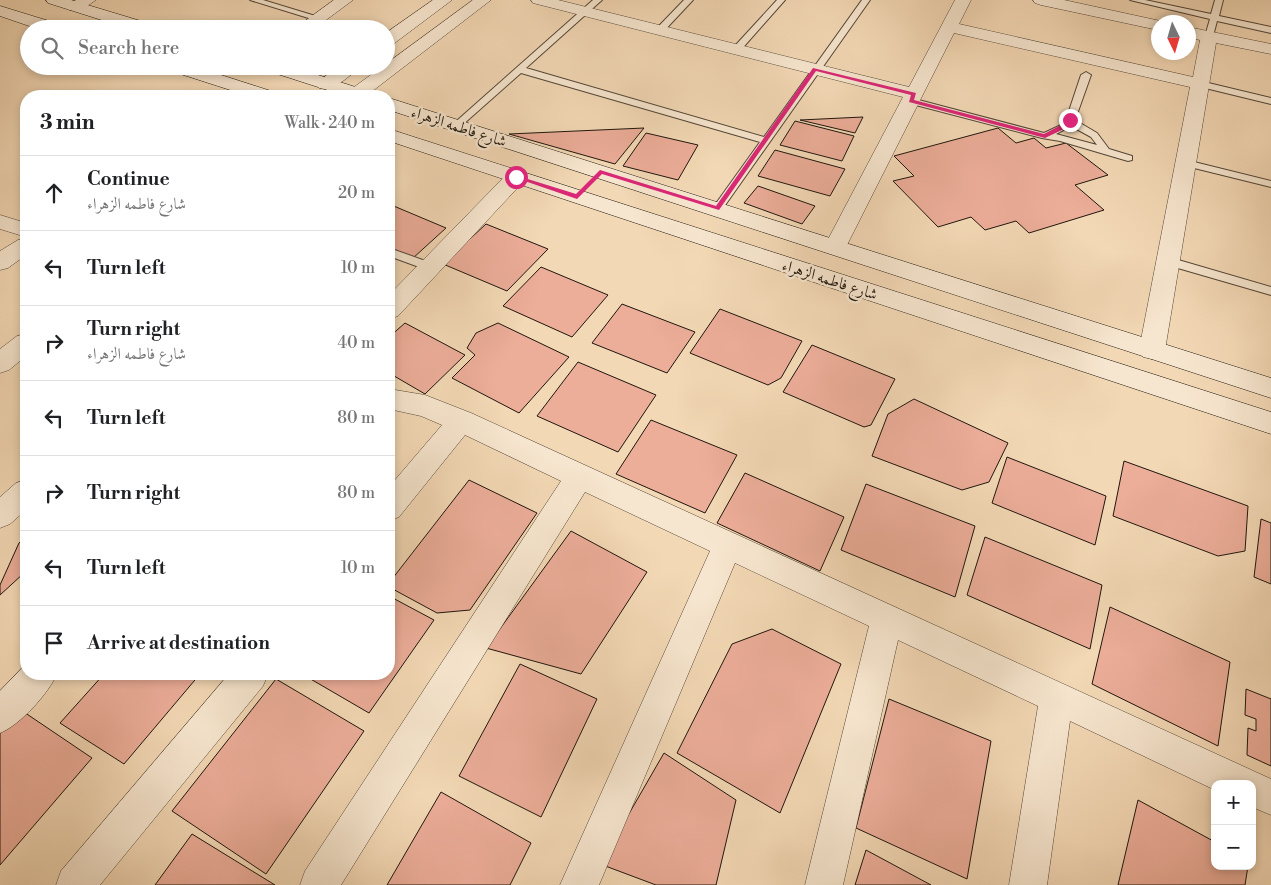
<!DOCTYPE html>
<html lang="en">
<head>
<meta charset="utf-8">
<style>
  :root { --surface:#fff; --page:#f2f2f2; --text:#202124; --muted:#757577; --line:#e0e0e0 }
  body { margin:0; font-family:"Libre Bodoni",Amiri,serif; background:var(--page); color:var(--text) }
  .controls { position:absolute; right:15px; bottom:15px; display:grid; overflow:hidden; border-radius:10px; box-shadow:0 2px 8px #0003 }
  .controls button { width:45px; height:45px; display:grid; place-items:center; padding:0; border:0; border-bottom:1px solid var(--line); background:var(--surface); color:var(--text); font:25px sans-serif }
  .compass { position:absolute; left:1151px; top:15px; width:45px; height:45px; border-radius:50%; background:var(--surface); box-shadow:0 2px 8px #0003; rotate:175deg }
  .stop { position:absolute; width:15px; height:15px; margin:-11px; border:4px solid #db2777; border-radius:50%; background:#fff }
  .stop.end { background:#db2777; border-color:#fff; box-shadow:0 1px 5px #0008 }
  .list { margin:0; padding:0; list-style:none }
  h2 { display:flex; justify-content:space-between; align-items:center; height:65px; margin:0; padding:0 20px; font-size:21px }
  h2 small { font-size:16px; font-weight:400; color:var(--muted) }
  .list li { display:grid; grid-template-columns:32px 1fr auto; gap:15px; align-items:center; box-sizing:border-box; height:75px; padding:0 20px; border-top:1px solid var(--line) }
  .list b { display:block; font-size:19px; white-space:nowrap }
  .list p { margin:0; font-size:16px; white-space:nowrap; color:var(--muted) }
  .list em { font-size:16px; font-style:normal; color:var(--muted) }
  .icon { flex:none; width:28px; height:28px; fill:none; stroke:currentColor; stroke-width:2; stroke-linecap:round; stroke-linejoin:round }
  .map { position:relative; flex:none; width:1271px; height:885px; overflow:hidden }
  .search { position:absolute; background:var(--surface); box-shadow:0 2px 8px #0003; left:20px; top:20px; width:375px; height:55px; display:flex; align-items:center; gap:12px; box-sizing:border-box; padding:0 18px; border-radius:28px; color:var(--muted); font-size:19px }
  .panel { position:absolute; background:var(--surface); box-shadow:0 2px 8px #0003; left:20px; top:90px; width:375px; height:590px; border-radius:20px }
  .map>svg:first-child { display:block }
</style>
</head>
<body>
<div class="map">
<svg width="1271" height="885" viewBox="0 0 1271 885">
  <rect width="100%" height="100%" fill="#f3d8b5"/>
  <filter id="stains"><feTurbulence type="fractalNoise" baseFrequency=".004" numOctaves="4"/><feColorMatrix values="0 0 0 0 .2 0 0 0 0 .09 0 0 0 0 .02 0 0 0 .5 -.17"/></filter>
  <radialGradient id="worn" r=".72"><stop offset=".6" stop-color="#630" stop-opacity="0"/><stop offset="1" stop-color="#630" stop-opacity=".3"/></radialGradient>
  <path fill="#ecad99" stroke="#1e160d" d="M863 117 855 133 800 120Z
    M795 121 854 136 842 161 780 145Z
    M644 128 615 164 509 134Z
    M998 128 1016 143 1034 138 1046 148 1066 143 1108 175 1075 185 1104 210 1029 233 1016 221 985 230 971 217 938 227 893 181 914 176 894 156Z
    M646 133 698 145 678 180 623 166Z
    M775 150 845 169 830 196 758 176Z
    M758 186 815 206 802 224 744 203Z
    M389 204 446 228 412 259 389 249Z
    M486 224 548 249 507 291 443 264Z
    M541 267 608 295 572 337 503 306Z
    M622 304 695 332 667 373 592 343Z
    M720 309 802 341 781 378 768 385 690 353Z
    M405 323 465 355 425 394 389 373V337Z
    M498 323 569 357 519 413 452 378 475 355 467 348 476 333Z
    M812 345 895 379 871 425 864 427 783 392Z
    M578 362 656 395 618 452 537 416Z
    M914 399 1008 443 989 482 962 490 872 456 888 414Z
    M651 420 737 455 705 513 616 474Z
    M1007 457 1106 496 1095 545 992 503Z
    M1124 461 1248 506 1245 551 1218 556 1113 516Z
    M745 473 844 517 820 571 717 523Z
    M469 480 537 513 470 610 437 613 389 587V583Z
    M866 484 975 526 955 597 841 550Z
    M1261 519 1271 523V584L1254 577Z
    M571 531 647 572 581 674 486 648Z
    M26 536V574L24 573 0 595V585L19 543Z
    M985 537 1102 585 1090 649 967 595Z
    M389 596 434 620 369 713 302 674H389Z
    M1110 607 1230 662 1218 746 1092 684Z
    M772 629 841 664 780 813 677 753 732 644Z
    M520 664 597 699 541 817 459 776Z
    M104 674H200L124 764 60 723Z
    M276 679 364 731 266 874 172 811Z
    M1246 689 1271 699V766L1247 755 1248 728 1256 731V719L1245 715Z
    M889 699 991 741 967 879 856 828Z
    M15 706 92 758 0 865V722Z
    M664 753 736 800 716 885H656L600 864Z
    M441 792 531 843 510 885H387Z
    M1138 800 1215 842V866H1248L1245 885H1118Z
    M192 834 275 885H155Z
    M866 850 931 885H855Z"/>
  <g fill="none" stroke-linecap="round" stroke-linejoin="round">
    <g stroke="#534637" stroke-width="2">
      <path id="lane" d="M250 0H263L322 18 315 20Z
        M593 0H602L526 68 764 137 862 0H870L721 211 717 212 712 209 760 142 521 73 460 127H454L452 125Z
        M684 0H693L663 32H657V28Z
        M777 0H785L739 52H733V48Z
        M1130 0H1145L1211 14 1215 0H1223L1219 16 1271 27V33L1217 21 1213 36 1209 39 1205 36 1210 19Z
        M1086 72 1091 75 1075 120 1097 133 1109 149 1132 156V160L1128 161 1060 141 1042 138 908 103 906 101 911 98 1044 133 1061 125 1066 120 1081 75ZM1071 126 1091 137 1097 145 1056 134Z
        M1200 81 1271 98V104L1197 86V82Z
        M1186 160 1271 181V187L1182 165 1181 163Z
        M389 248 434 264 436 267 430 271 389 256Z
        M1168 257 1271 287V295L1164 264 1162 261Z"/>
    </g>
    <g stroke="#534637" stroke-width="1">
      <path id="street" d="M76 0H96L81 10H69L67 7Z
        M334 0H353L314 29H294Z
        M433 0H452L392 45 386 46V33Z
        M473 0H491L366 96H349L348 94 350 90 383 66H386V64Z
        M531 0H558L909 87 955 0H971L959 24 1193 77 1200 40 1188 37V27L1271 44V54L1216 43 1165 350 1161 357 1152 359 1143 357 1139 350 1190 87 954 33 846 247 843 252 835 255 827 252 824 247 903 97 533 3Z
        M1033 0H1064L1165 22H1158V30L1041 5 1035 3Z
        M338 66H359C351 77 332 91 319 88L316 84Z
        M516 171 523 172 526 177 523 182 398 316 389 319V295L509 172Z
        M0 215 26 223V237L0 229Z
        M26 238V255L8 268 0 270V251L18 240Z
        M26 334V356L9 370 0 373V349L17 336Z
        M389 389 425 395 471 413 1271 779V815L1252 807V784H1215V790L1070 721 1047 885H1009L1038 706 898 640 843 885H805L869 626 735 563 599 885H560L710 551 585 492 341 885H300L305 871 561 481 465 435 399 517 389 521V487L442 425 421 416 389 409Z
        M26 480V510L10 524 0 528V497L16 483Z
        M26 664V674H57C48 694 20 725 0 733V691Z
        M229 674H268L263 686 100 885H56L61 871Z"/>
    </g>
    <g stroke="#1e160d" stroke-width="1">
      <path id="secondary" d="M46 0H71L154 25 156 29H130L48 3Z
        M0 6 62 25 64 29H38L0 16Z
        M165 66H193L274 92 276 96H249L168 70Z
        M262 66H290L371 92 373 96H346L265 70Z
        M389 98 1271 378V398L389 110Z
        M389 129 1271 412V434L389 141Z"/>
    </g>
    <use href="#lane" fill="#f7e6cf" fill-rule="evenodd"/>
    <use href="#street" fill="#f7e6cf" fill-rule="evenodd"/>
    <use href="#secondary" fill="#f7e6cf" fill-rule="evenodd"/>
  </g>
  <path fill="#db2777" d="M813 68 916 93 914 100 1044 134 1061 125 1068 119 1073 120 1066 128 1045 138 909 102 911 95 816 71 719 210 602 174 577 199 513 177 518 176 576 194 600 170 716 206Z"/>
  <g text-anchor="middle" stroke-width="4.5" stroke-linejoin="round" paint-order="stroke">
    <g font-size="16" fill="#1e160d" stroke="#f7e6cf">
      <text transform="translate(459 126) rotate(18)" y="6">شارع فاطمه الزهراء</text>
      <text transform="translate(830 279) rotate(18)" y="6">شارع فاطمه الزهراء</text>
    </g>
  </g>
  <rect width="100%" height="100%" filter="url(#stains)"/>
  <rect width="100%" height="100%" fill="url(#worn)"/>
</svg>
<div class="controls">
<button>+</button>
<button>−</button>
</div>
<svg class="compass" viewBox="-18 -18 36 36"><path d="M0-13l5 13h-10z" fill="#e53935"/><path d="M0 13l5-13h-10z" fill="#757577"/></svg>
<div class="stop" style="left:516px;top:177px"></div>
<div class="stop end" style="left:1070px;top:120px"></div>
<div class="search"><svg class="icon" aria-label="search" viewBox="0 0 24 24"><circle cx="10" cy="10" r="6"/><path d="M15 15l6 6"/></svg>Search here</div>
<section class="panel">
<h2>3 min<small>Walk · 240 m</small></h2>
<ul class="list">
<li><svg class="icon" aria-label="ahead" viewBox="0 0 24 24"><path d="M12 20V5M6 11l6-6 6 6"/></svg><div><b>Continue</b><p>شارع فاطمه الزهراء</p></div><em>20 m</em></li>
<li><svg class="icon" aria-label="left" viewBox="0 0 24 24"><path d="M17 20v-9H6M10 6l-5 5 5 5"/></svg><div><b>Turn left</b></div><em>10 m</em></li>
<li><svg class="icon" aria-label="right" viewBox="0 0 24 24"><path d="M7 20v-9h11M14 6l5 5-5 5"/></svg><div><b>Turn right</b><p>شارع فاطمه الزهراء</p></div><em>40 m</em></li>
<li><svg class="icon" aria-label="left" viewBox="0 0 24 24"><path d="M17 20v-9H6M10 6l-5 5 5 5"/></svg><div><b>Turn left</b></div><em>80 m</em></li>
<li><svg class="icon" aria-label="right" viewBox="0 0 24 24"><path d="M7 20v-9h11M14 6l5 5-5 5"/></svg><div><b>Turn right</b></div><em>80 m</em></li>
<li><svg class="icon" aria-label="left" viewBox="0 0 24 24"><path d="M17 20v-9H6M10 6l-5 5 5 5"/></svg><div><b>Turn left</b></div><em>10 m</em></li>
<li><svg class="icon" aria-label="arrive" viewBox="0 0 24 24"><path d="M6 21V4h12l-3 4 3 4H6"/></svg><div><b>Arrive at destination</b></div></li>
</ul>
</section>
</div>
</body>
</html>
